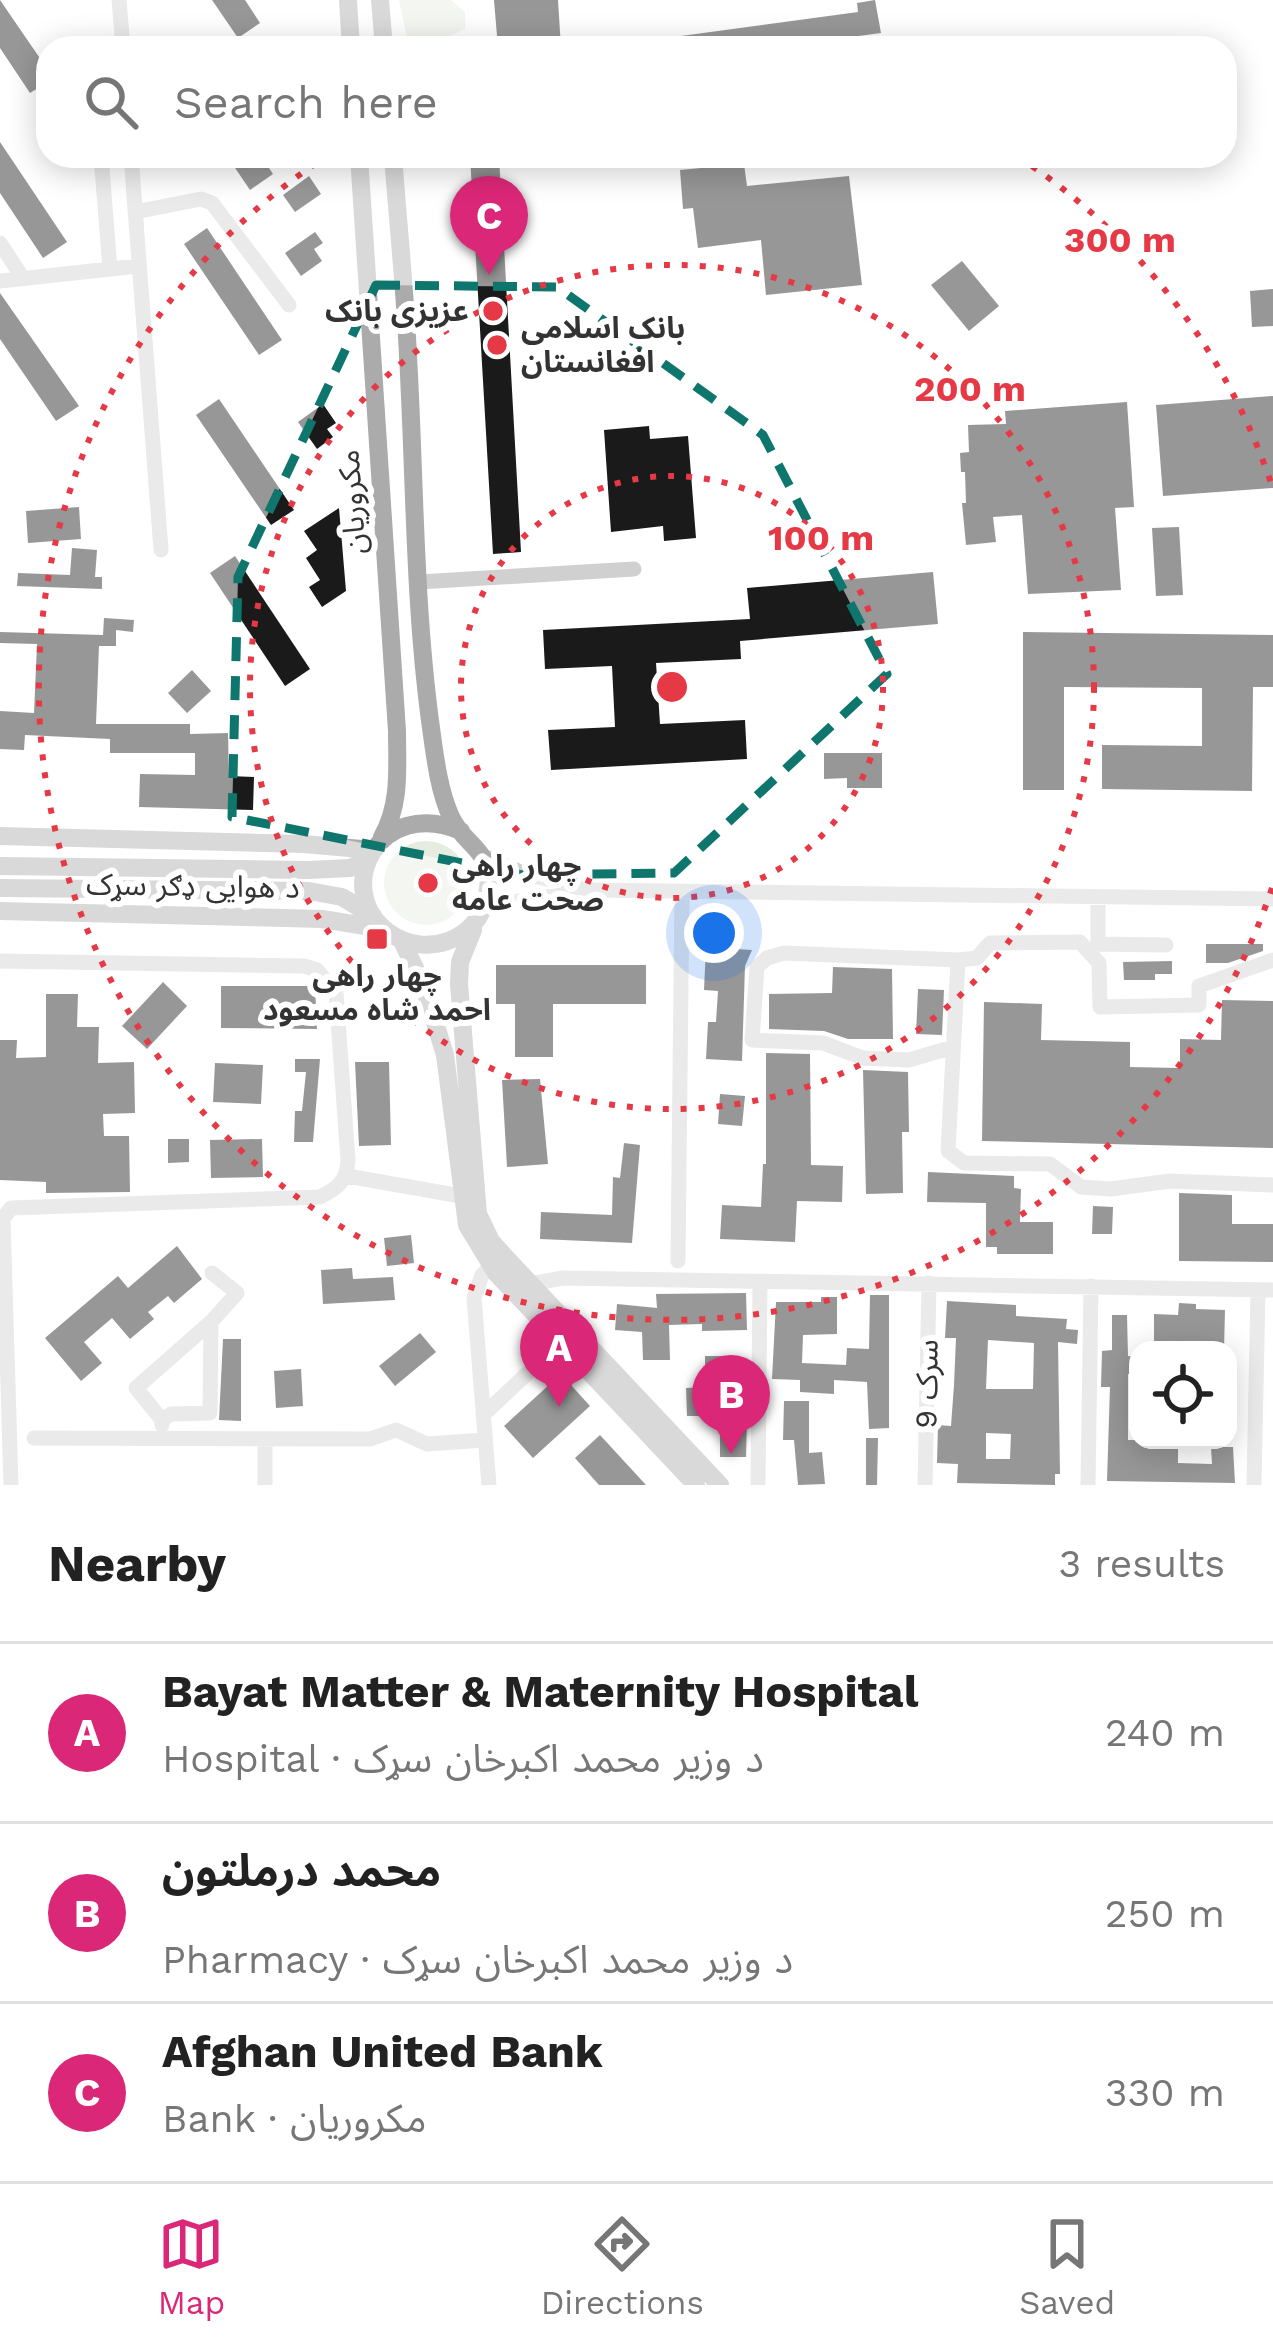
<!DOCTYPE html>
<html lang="en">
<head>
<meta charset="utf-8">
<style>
  :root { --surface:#fff; --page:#f6f6f6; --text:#222; --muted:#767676; --line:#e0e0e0; --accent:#db2777 }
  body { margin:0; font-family:"Work Sans","Noto Sans Arabic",sans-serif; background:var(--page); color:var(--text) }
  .controls { position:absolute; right:36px; bottom:36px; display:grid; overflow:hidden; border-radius:24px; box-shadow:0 6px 30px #0003 }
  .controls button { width:108px; height:108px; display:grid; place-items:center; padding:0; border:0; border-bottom:3px solid var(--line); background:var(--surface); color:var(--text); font:60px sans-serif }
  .you { position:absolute; left:714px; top:933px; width:42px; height:42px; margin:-30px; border:9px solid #fff; border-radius:50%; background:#1a73e8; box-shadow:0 0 0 18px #1a73e833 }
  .badge { display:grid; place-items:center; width:78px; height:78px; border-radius:50%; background:var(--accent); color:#fff; font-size:39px; font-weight:700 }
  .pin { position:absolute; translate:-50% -99px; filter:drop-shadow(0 3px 6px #0008) }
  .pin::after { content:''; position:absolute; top:63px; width:42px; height:36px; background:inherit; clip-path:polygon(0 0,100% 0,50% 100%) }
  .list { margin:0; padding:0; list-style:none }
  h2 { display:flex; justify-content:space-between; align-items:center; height:156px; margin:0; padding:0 48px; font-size:51px }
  h2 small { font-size:39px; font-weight:400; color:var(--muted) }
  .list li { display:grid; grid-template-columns:78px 1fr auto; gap:36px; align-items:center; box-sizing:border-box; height:180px; padding:0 48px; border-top:3px solid var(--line) }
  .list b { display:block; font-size:45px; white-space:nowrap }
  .list p { margin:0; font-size:39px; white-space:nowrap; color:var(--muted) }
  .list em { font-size:39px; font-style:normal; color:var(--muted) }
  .icon { flex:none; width:66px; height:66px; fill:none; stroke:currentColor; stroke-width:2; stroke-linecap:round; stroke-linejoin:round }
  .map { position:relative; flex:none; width:1273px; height:1485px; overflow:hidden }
  .search { position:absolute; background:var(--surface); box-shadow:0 6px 30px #0003; left:36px; right:36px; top:36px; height:132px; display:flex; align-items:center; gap:30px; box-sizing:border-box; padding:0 42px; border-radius:36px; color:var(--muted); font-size:45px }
  .sheet { height:696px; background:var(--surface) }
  nav { display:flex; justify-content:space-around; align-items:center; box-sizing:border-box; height:168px; border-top:3px solid var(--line); background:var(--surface); font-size:33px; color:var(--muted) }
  nav a { display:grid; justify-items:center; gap:6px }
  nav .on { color:var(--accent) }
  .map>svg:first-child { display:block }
</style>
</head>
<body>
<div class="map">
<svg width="1273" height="1485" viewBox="0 0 1273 1485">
  <rect width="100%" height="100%" fill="#fff"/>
  <path fill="#e6ecdf" d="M399 0H451L465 12V29L446 38 408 43Z
    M384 883a42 42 0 1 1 84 0a42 42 0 1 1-84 0Z"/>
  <path fill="#1a1a1a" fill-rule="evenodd" d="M0 0 48 70V82L30 93 0 48Z
    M212 0H245L260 23 238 38Z
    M494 0H558L561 48H498Z
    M875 0 881 33 844 38 845 45 682 48 681 36 858 12 857 3Z
    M0 142 67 242 43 258 0 193Z
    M227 156H261L273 174 250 190Z
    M470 156H499L521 552 493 554Z
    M744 164 747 186 849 176 862 285 766 295 761 240 698 248 693 208 683 209 680 170Z
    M309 176 321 194 295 212 283 195Z
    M207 228 282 340 259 355 184 244Z
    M315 232 323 243 314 249 322 261 301 276 285 253Z
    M962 261 999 306 969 331 931 285Z
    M1273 289V326L1252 327 1250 291Z
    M0 293 79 406 56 421 0 339Z
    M683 320 684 340 655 342 654 322Z
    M1273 396V488L1163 496 1156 405Z
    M219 399 294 510 271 525 196 415Z
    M1127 402 1134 507 1115 508 1121 590 1028 594 1022 515 993 517 996 542 966 545 962 503H966L965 472H961L960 453 969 452 968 425 1006 424 1005 411Z
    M323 404 336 423 327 429 333 437 317 449 298 422Z
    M649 426 650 439 688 436 696 538 664 541 663 526 611 532 604 430Z
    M79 507 81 539 28 543 26 511Z
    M339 508 346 591 322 607 309 587 320 580 306 558 317 550 304 531Z
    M1179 527 1183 595 1156 596 1152 528Z
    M72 548 97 550 95 577H102V589L17 586 18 573 70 575Z
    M235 556 310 669 285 686 210 573Z
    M933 572 938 624 740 641 741 659 656 663 660 724 745 720 747 759 551 770 548 730 615 727 612 666 545 669 543 630 750 619 747 588Z
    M104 618 134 620 133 632 116 630V646H99L96 724H190V734L228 733 229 776 254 777 253 810 139 807 140 774 195 775V753H110V739L25 735 24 750 0 749V711L34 713 37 644 0 643V632L103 635Z
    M1023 632 1273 635V687H1253L1252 791 1102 789V745L1202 746V688L1064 687V790H1023Z
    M192 670 211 691 187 713 168 693Z
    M824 753H882V788H847V778L824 779Z
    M1206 944H1263V951L1228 963H1206Z
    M706 947 752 950 745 966 742 1061 706 1059 708 1022H716L718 991 704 990Z
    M1172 961V974H1155V980H1124L1123 962Z
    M496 965H646V1004H553V1057H515V1004H496Z
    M833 967 892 969 893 1039H848L824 1031 769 1029V994L832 993Z
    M163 982 187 1006 147 1049 122 1026Z
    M221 986H315L317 1029 221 1028Z
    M918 989 944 990 942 1035 916 1034Z
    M46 994H78L77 1027H99L98 1063 134 1062 135 1113 103 1114 104 1136H129L130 1192 46 1193V1182L0 1180V1040H17L16 1058 46 1057Z
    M1222 1000 1273 1001V1148L982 1141 984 1002 1042 1004 1041 1040 1130 1042V1067L1180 1068V1039L1221 1040Z
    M766 1053 810 1054 811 1165 843 1166 842 1202 797 1201 795 1242 720 1239 722 1205 761 1207 763 1164H766Z
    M295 1059H320L313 1142H294L295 1111H302L306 1072H295Z
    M355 1062H389L391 1145 359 1146Z
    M215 1063 263 1065 261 1104 213 1102Z
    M863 1070 908 1072 909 1132H902L903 1193 866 1194Z
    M540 1079 548 1164 507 1167 502 1080Z
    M720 1094 745 1096 742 1126 718 1124Z
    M168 1139H189V1162L168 1163Z
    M262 1139 263 1177 211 1178 210 1140Z
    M624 1143 640 1145 632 1243 540 1239 541 1212 612 1215 613 1177 620 1178Z
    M928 1172 1014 1176V1188L1021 1189 1020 1222H1053V1254H997V1247H986V1203L927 1202Z
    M1179 1193 1232 1195V1224H1273V1262L1179 1261Z
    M1093 1206 1113 1207 1112 1234H1092Z
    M411 1235 414 1263 387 1266 384 1238Z
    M177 1246 202 1279 174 1303 168 1296 148 1312 154 1319 130 1339 112 1318 84 1342 102 1363 81 1381 45 1338 118 1276 128 1288Z
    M352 1268 353 1279 393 1277 395 1300 323 1304 321 1270Z
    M746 1293 747 1330 702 1331V1324L669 1325 670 1360H643L642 1332 615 1330 617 1304 657 1308 656 1294Z
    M870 1295H889V1428L869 1429 867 1382 834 1380V1394L800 1392V1380L772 1379 776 1302H821V1297H837V1334L803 1335 802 1363 846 1365 847 1348 869 1349Z
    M947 1301 1016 1305V1316L1067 1319 1066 1329 1078 1330 1077 1344 1058 1342 1060 1474H1055V1485L957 1483 958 1464 937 1463 938 1425 951 1426 954 1385 956 1338H945ZM988 1340 1034 1343 1033 1389H986ZM986 1433 1011 1434 1010 1459H986Z
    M1179 1303 1196 1304V1309L1225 1310 1224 1350H1162V1342L1154 1341V1314L1178 1315Z
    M1112 1315H1127L1128 1356 1138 1357V1375L1128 1374V1440H1178V1463L1212 1464 1211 1447H1233L1235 1483 1107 1481 1110 1387H1101L1102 1351 1112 1350Z
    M420 1333 436 1352 395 1386 379 1366Z
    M223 1339H241V1421L219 1420Z
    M705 1356H730L729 1384H741L740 1421H747L746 1457H720V1416H687L686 1388 703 1387 705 1383Z
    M301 1369 303 1406 276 1408 274 1371Z
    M561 1374 590 1406 533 1458 504 1426Z
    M784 1401H809V1453L822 1452 825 1484 798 1485 794 1440H783Z
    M600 1435 646 1485H599L575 1458Z
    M866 1438H878L877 1485H866Z"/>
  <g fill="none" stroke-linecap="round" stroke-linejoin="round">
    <path stroke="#d0d0d0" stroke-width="15" d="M119 0 123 48
      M101 156 110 269
      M131 156 161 550
      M135 212 201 199 212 203 289 305
      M0 243 23 278
      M0 281 138 266
      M419 582 634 569
      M483 856 525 874 577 886
      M1098 897V944L1166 945
      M485 906 592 890 1273 899
      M958 960 948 1151 964 1163 1050 1164 1081 1187 1111 1189 1170 1181 1273 1185
      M0 961 304 966 317 970 336 993 348 1160C347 1181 338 1188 320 1197L11 1208 3 1219 11 1485
      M953 1047 909 1060 863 1058 823 1043 752 1040 757 967 767 958 784 953 958 960 977 958 990 943 1080 942 1099 963 1100 1007 1199 1005V986L1273 960
      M347 1176 461 1196
      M678 1261 682 892
      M530 1284 563 1278 1273 1290
      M483 1415 561 1342
      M162 1420 171 1414 210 1413 211 1322 237 1293 212 1273
      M162 1425V1420L136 1388 211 1322
      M34 1438 370 1439 396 1430 427 1444 485 1440
      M265 1485V1439
      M489 1485 474 1298 482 1275 500 1258
      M758 1485 760 1281
      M925 1485 929 1283
      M1088 1485 1091 1286
      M1254 1485 1258 1290"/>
    <path stroke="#ababab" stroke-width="18" d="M348 0 351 48
      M380 0 384 48
      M359 156 397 731C397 768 401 804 382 837
      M393 156C398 223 405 289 408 356 415 480 414 605 431 728 435 757 439 791 451 817 465 848 496 849 487 895 479 941 425 959 388 932 331 889 379 796 461 831
      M0 836 304 844 373 850
      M0 866 308 870 350 868 368 860
      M0 888 309 891 342 897 373 916
      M0 911 322 919 384 929
      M473 930 460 962 459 984 478 1214 491 1241 509 1261 720 1485
      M402 941 424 987 445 1055 467 1225 496 1273 696 1485"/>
  </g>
  <path d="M0 0H1273V1485H0ZM376 285 557 287 763 435 887 674 674 873 522 875 232 817 238 577Z" fill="#fff" fill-opacity=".55" fill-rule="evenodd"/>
  <path fill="none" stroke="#0f766e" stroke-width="9" stroke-dasharray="24 15" stroke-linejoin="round" d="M376 285 557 287 763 435 887 674 674 873 522 875 232 817 238 577Z"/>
  <g fill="none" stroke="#e63946" stroke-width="6" stroke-dasharray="6 12">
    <circle cx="672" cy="687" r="211"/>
    <circle cx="672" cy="687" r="422"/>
    <path d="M1272 888A633 633 0 1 1 327 156M1017 156A633 633 0 0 1 1272 486"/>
  </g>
  <g fill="#e63946" stroke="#fff" stroke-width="4.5">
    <circle cx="493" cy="311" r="12"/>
    <circle cx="497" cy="345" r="12"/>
    <circle cx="428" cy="883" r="12"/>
    <rect x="365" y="927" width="24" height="24" rx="6"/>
  </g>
  <g text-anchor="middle" stroke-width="12" stroke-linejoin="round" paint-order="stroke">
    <g font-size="30" font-weight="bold" fill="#333" stroke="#fff" text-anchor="start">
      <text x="469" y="321" text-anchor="end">عزیزی بانک</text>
      <text x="521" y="338">بانک اسلامی<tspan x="521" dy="34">افغانستان</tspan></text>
      <text x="452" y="876">چهار راهی<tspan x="452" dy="34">صحت عامه</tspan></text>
      <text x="377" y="986" text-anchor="middle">چهار راهی<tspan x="377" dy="34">احمد شاه مسعود</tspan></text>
    </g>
    <g font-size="30" fill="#333" stroke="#fff">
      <text transform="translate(352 502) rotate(-94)" y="10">مکروریان</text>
      <text transform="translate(193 886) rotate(1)" y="10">د هوایی ډګر سړک</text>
      <text transform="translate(927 1384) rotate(-89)" y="10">سرک 9</text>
    </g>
  </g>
  <circle cx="672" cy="687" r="18" fill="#e63946" stroke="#fff" stroke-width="6"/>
  <g font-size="36" text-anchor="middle" font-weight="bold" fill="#e63946" stroke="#fff" stroke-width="12" stroke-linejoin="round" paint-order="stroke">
    <text x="1120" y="252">300 m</text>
    <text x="970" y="401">200 m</text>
    <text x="821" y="550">100 m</text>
  </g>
</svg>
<div class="controls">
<button><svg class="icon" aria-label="locate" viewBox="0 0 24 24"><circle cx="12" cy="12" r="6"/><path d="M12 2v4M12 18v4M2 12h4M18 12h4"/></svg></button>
</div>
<div class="you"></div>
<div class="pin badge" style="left:559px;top:1407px">A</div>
<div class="pin badge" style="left:731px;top:1454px">B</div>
<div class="pin badge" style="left:489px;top:275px">C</div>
<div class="search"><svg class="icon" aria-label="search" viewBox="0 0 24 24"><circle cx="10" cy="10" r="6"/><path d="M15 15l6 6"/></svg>Search here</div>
</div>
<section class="sheet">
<h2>Nearby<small>3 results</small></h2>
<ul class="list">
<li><span class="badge">A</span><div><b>Bayat Matter &amp; Maternity Hospital</b><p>Hospital · د وزیر محمد اکبرخان سړک</p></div><em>240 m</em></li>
<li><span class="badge">B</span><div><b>محمد درملتون</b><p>Pharmacy · د وزیر محمد اکبرخان سړک</p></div><em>250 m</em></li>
<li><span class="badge">C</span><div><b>Afghan United Bank</b><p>Bank · مکروریان</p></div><em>330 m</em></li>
</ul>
</section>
<nav>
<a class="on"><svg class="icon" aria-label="map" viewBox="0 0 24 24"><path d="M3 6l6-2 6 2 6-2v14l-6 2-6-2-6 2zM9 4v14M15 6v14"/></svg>Map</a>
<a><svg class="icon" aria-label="directions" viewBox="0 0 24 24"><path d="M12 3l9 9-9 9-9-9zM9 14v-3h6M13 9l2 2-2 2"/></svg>Directions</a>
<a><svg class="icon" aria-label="saved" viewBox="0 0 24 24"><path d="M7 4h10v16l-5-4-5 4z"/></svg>Saved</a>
</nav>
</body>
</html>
